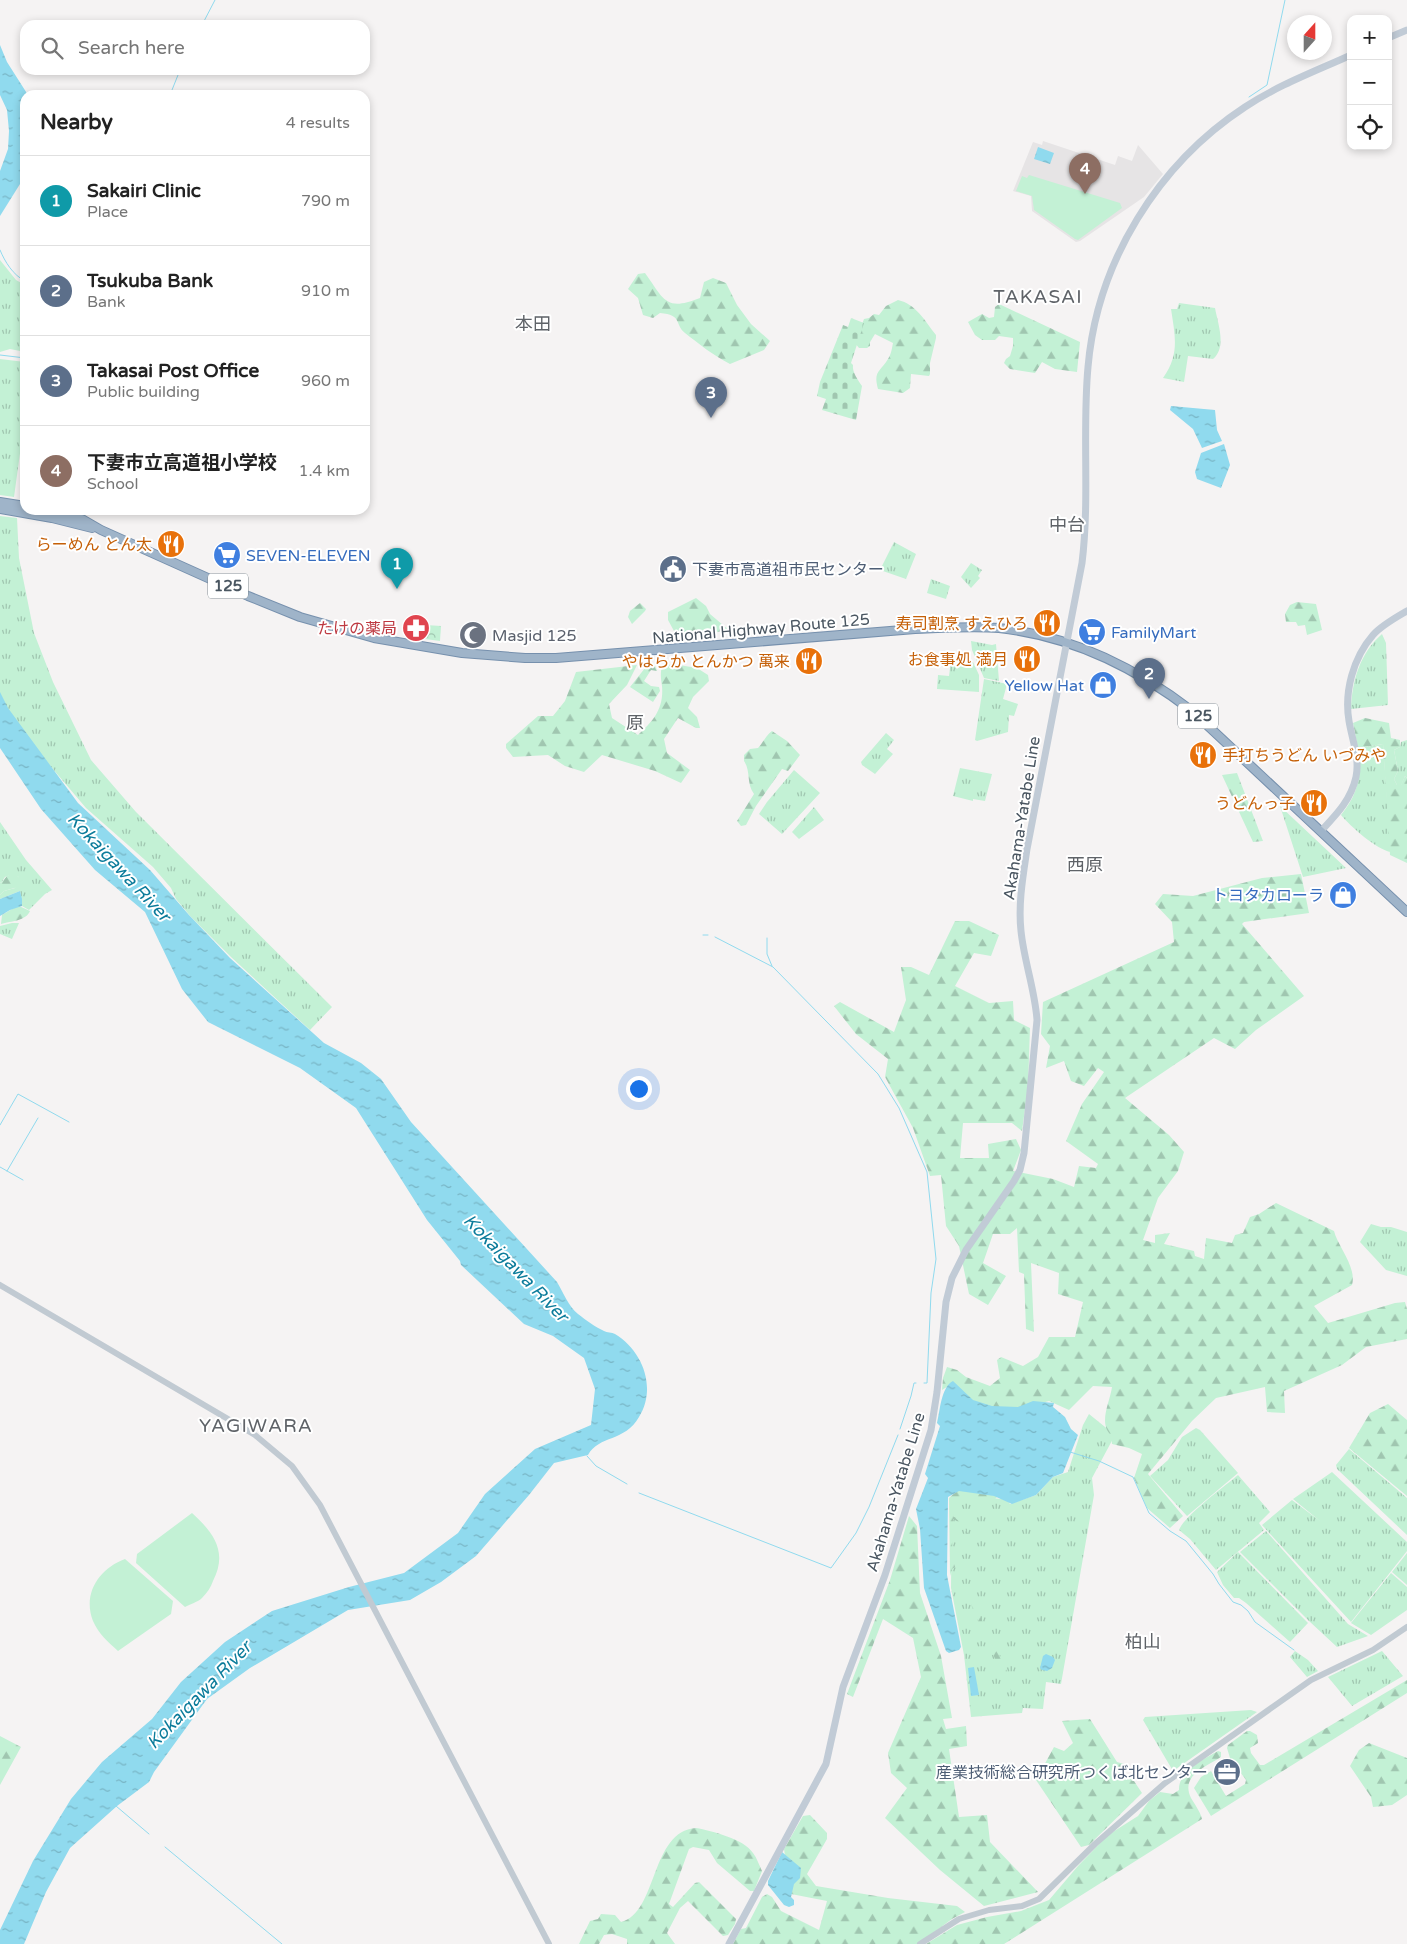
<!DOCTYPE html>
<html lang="en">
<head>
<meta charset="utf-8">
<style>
  :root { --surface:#fff; --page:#f2f2f2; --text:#222; --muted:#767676; --line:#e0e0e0; --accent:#1a73e8 }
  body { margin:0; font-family:"Varela Round","Noto Sans JP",sans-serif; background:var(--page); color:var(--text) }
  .controls { position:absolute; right:15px; top:15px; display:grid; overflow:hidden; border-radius:10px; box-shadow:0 2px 8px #0003 }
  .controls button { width:45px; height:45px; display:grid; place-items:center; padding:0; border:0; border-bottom:1px solid var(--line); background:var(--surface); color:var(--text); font:25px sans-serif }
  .compass { position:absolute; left:1287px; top:15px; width:45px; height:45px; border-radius:50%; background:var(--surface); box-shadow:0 2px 8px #0003; rotate:21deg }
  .you { position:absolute; left:638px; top:1088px; width:18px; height:18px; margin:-12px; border:4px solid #fff; border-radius:50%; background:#1a73e8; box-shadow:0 0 0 8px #1a73e833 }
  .badge { display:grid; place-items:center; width:32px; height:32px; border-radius:50%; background:var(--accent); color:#fff; font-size:16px; font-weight:700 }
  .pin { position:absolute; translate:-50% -41px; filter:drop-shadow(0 1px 2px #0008) }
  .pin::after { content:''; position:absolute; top:26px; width:18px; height:15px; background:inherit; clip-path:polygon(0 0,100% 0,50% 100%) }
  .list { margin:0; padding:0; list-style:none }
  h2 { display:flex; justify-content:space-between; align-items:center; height:65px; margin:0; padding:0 20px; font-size:21px }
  h2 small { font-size:16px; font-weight:400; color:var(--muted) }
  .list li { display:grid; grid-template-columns:32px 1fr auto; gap:15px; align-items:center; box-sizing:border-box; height:90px; padding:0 20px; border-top:1px solid var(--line) }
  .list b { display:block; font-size:19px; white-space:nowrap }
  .list p { margin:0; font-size:16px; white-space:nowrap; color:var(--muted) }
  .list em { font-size:16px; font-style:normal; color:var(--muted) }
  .icon { flex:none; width:28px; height:28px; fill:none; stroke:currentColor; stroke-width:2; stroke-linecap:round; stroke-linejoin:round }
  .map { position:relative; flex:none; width:1407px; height:1944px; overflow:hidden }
  .search { position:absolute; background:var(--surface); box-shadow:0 2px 8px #0003; left:20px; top:20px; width:350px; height:55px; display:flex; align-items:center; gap:12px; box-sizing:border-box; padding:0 18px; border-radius:15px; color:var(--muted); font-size:19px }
  .panel { position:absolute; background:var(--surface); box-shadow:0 2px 8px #0003; left:20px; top:90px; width:350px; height:425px; border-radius:15px }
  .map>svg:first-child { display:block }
</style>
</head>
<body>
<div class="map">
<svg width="1407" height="1944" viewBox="0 0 1407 1944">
  <defs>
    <pattern id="grass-tufts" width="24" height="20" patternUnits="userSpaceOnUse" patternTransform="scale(1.25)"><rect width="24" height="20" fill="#c3f1d5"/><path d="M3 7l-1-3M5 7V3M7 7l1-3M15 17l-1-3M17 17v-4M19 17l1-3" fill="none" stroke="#a0c6b0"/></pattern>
    <pattern id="forest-firs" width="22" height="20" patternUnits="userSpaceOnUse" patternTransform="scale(1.25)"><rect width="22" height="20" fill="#c3f1d5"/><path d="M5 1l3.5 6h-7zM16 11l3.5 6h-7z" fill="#a0c6b0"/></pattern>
    <pattern id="cemetery-stones" width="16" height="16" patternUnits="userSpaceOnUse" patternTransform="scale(1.25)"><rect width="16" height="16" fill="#c3f1d5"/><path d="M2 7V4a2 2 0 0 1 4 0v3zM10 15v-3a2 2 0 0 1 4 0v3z" fill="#a0c6b0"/></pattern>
    <pattern id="park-crowns" width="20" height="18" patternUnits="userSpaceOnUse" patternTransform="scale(1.25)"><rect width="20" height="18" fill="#c3f1d5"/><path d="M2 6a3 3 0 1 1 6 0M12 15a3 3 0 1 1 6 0" fill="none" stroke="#a0c6b0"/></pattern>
    <pattern id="water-ripples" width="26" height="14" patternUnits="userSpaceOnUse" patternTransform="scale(1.25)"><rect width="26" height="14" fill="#90daee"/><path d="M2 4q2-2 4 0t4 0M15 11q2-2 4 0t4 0" fill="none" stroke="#78b4c4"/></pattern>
  </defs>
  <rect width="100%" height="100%" fill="#f5f3f3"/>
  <path fill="#e6e4e5" d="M1043 141 1115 165 1118 156 1132 161 1138 145 1163 174 1144 197 1080 241 1076 242 1032 211 1031 196 1013 191 1033 142 1042 145Z"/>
  <path fill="url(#grass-tufts)" d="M0 260 16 280 25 285V352L10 349 0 352Z
    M1179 303 1215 308C1218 324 1227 347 1213 359L1188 356 1184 382 1163 378C1180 354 1175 336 1171 309H1177Z
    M0 359 25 362V417L14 497 0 495Z
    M0 516 17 518 19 558 34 633 53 682 91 760 136 812 332 1007 310 1030 231 957 191 917 176 899 171 888 153 867 86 808 30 742 0 699Z
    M894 542 916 554 906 579 880 570Z
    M971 563 982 570 978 576 980 578 971 588 961 577Z
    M931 579 950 586 946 599 927 593Z
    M1382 634 1386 643 1388 705 1351 709C1352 681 1360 653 1382 634Z
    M971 641 992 645 996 644 999 681 984 678 972 650Z
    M951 661 973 662 979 675V692L937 689 938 675 949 676Z
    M984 679 1007 684 1003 699 1018 704 1014 716 1009 715 1008 732 977 741 975 740Z
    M886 733 894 740 887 749 893 754 875 774 862 765 861 762Z
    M1407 740V778L1405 776 1401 786 1397 785 1394 779 1398 771 1394 750 1400 747 1401 742Z
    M1383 744 1391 852C1377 850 1350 826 1341 815 1359 793 1361 776 1358 748Z
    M960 768 992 774 985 801 973 799V801L953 796Z
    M794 770 820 793 782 834 759 814 767 802Z
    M1280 806 1346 868 1303 877Z
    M814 807 824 820 799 839 792 832Z
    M0 822 26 860 52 890 45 894 29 910 22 906 20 891 0 899V895L4 891 15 888 19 877 10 875 5 877 1 883 0 882Z
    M12 923H19L12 939 0 934V926Z
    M1371 1224 1381 1227H1391L1407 1232V1276L1386 1270 1360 1242Z
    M1089 1414 1115 1435 1092 1478 1094 1495 1061 1684 1046 1682 1043 1709 1023 1708 1022 1713 971 1717 964 1655 951 1588 952 1500 959 1495 1002 1499 1008 1501 1010 1504 1036 1495 1053 1477 1068 1472 1083 1425Z
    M1196 1428 1200 1430 1238 1473 1187 1516 1150 1476 1168 1460 1182 1437Z
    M1349 1449 1407 1498V1535L1337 1469 1336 1465Z
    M1332 1472 1407 1542V1551L1351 1622 1262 1525 1292 1500 1320 1521 1293 1499Z
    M1238 1475 1270 1512 1259 1523 1264 1530 1216 1570 1190 1539 1179 1530C1184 1516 1225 1486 1238 1475Z
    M1266 1531 1348 1624 1368 1636 1337 1647 1309 1621 1240 1552Z
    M1238 1552 1308 1623 1290 1642 1246 1603 1239 1598H1234L1223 1585 1217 1572Z
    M1407 1553V1585L1392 1572Z
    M1391 1573 1407 1587V1610L1371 1635 1351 1623Z
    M1295 1651 1308 1660 1318 1671 1307 1677 1290 1657Z
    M1382 1651 1403 1676 1352 1706 1328 1677Z
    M1251 1710 1257 1712 1173 1771 1143 1720 1145 1717Z"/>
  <path fill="url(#forest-firs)" d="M645 273C664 299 665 312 700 298L704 282 713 278 726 283 737 305 751 324 770 341 764 350 730 364C714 356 699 344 685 333 674 324 683 315 660 313L653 318 643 315 638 298 628 289 638 274Z
    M898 300C916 304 925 321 936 335V338L930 363V374L929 376 911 374 910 388 903 393 878 389C873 371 880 372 888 359 891 355 892 348 893 343L875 334 870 342V346L867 348H859L855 343 864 319 869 318 874 314 879 315 886 306Z
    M999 304 1080 342 1077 372 1055 369 1042 362 1035 373 1010 369 1004 363 1006 359 1010 356 1013 346V338L999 336 995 340H982L975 335 968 322 982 314 989 318 994 317 995 307Z
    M696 598 706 606 710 614 730 631 684 634 674 631 668 620V612Z
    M1297 602 1316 604 1322 630 1307 635 1305 625 1298 626 1296 622H1286L1285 614 1290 605Z
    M640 603 646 609 645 611 632 624 628 617 630 611Z
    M649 663H654L657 671 651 670 644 681 651 686 659 687 660 691 653 702 630 687Z
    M673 664 697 668 708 675 709 681 693 697 688 708 697 717 700 728H696L678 718 664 739 667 753 690 770 681 783 655 771 602 755 584 772 565 766 548 755 513 757 506 748V744L538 716H553L565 701 576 672 637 665 627 685 609 704 612 718 638 735C653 721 664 709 662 686 661 679 660 674 662 666Z
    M1365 718 1389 723 1391 738 1400 740V747L1394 750 1398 771 1394 779 1397 785H1401L1405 776 1407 778V863L1390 855 1383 744 1358 748 1353 723Z
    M772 731 787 741 800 755 788 771 782 769 756 806 746 825 741 826 737 821 754 794C746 783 751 771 744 761V755L750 749 758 748C763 743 766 735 772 731Z
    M1237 773 1263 841 1253 842 1222 775Z
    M13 873 20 878 18 887 4 891 0 895V882L1 883 7 876Z
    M1301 874 1309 913 1244 922 1242 924 1304 996 1256 1030 1235 1049 1214 1038 1125 1098 1169 1135 1184 1152 1178 1171 1158 1198 1143 1240 1155 1243V1235L1170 1233 1164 1244 1194 1251 1195 1256 1204 1259 1206 1238 1232 1243 1235 1235 1243 1233 1250 1217 1259 1214 1276 1203 1334 1231C1338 1247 1357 1267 1352 1285L1314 1306 1328 1323 1395 1303 1405 1302 1407 1309V1339L1366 1347 1342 1365 1284 1391 1285 1413 1267 1412 1265 1387 1216 1398 1192 1421 1148 1474 1183 1516 1170 1528 1147 1508 1134 1478 1142 1454 1129 1448 1112 1444 1111 1435C1098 1423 1110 1402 1112 1387L1093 1386 1069 1410 1049 1401 1017 1410 989 1407 974 1402 953 1383 942 1390 943 1378 947 1367 957 1370 966 1377 990 1386 1000 1378 997 1360 1001 1357 1023 1366 1038 1357 1049 1337H1075L1083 1302 1058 1294 1059 1273 1031 1263 1034 1332 1026 1329 1024 1274 1019 1272 1017 1228 1010 1234H993L983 1263 1006 1276 988 1305 969 1294 959 1246 946 1226 941 1175 930 1176 913 1128 885 1077 888 1059 856 1034 834 1006 840 1002 894 1032 906 1000 901 967H911L929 975 955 921H969L999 935 991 956 974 953 955 986 989 1003 1013 1001 1014 1020 1030 1028 1028 1087 1022 1131 1012 1123H963L960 1158H989L988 1144 1016 1139 1021 1150 1013 1171 1053 1179 1074 1187 1079 1166 1096 1168 1098 1164 1066 1141 1082 1104 1104 1072 1098 1068 1084 1086 1071 1081 1064 1061 1046 1068 1050 1046 1041 1034 1043 1002 1174 942 1172 922 1155 904 1163 894 1193 896 1262 878Z
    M19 906 30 911C26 921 11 921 1 924L2 915 12 909Z
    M1388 1404 1407 1420V1496L1349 1448 1370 1413Z
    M958 1490 998 1496 995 1499 961 1496 954 1500 955 1503 952 1508 955 1510 953 1516 962 1524 970 1537 979 1542 971 1545 969 1543C967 1533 962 1523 953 1519L952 1551H955V1555H952L955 1567 952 1569 950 1576 949 1498Z
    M909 1516 917 1526 920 1593 941 1656 952 1718 943 1719 946 1729 966 1726 967 1746 949 1749 959 1817 987 1815 990 1842 1038 1892 984 1906 940 1870 885 1818 907 1788 891 1773 888 1753 921 1677 913 1638 883 1619 853 1697 847 1694 890 1580Z
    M971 1600 974 1603 985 1627 990 1636 996 1641 1000 1657 1007 1671 1014 1689 1012 1692C1009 1686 994 1659 993 1653 993 1648 995 1646 992 1642 985 1634 970 1610 971 1600Z
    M1407 1680V1693L1211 1816 1194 1788 1201 1777 1211 1771 1226 1796 1245 1784 1246 1780 1235 1765 1220 1773 1216 1772 1215 1769 1230 1758 1227 1748 1228 1745 1247 1731H1250L1257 1735 1258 1743 1250 1748 1251 1753 1260 1765H1264Z
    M1090 1719 1117 1762 1124 1764 1127 1779 1132 1778 1142 1793 1089 1845 1081 1847 1036 1780 1054 1747 1064 1751 1073 1743 1062 1721Z
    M0 1736 21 1747 0 1785Z
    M1369 1743 1407 1758V1795L1392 1805 1373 1807 1371 1797 1350 1766 1359 1750Z
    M1218 1751 1221 1752V1757C1206 1767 1180 1775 1191 1798 1195 1805 1200 1811 1202 1819L1004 1944H926L957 1925 987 1917 1021 1911 1049 1900 1078 1866 1108 1835 1138 1816 1149 1801 1160 1792 1173 1794 1179 1790C1178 1771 1204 1759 1218 1751Z
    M810 1815 827 1833V1839L807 1874 816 1886 888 1898 957 1906 965 1912 952 1919 918 1944H733L741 1929 746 1928 762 1897 767 1894 772 1897 781 1911 819 1930 827 1901 791 1894 784 1849 803 1816Z
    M696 1828C712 1831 744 1839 753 1853 757 1858 759 1865 762 1871L754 1891H750L717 1863 709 1850 693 1847 689 1849 669 1904 673 1907 695 1883 699 1882 736 1919 735 1924 728 1935 723 1936 688 1901 680 1908 667 1933 675 1944H627V1939L612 1934 604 1935 599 1944H579L590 1921 598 1919 601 1914 615 1915 621 1922C658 1913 650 1831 696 1828Z"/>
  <path fill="url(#cemetery-stones)" d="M851 318 864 323 851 363 853 365C852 372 858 380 862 386L856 420 822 410 826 399 817 396 820 382 843 325 848 327Z"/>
  <path fill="url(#park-crowns)" d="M426 625 441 626 440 641 425 639Z"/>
  <path fill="#c3f1d5" d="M1029 175 1120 203 1122 208 1078 240 1075 239 1034 210 1032 196 1016 191 1022 176 1027 178Z
    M192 1513C214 1533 228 1552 213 1581 211 1587 207 1593 202 1598 198 1602 190 1604 185 1607L136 1563 137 1554Z
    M125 1559 173 1601 171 1614 118 1651C108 1642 98 1633 93 1621 82 1593 100 1568 125 1559Z"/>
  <path fill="url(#water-ripples)" d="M0 45 7 62 28 95H25V176L0 216V171L8 149 9 131 7 110 0 95Z
    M1038 147 1054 153 1050 164 1034 159Z
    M1171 406 1215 410 1217 430 1222 441 1202 448 1193 429 1170 410Z
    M1224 444 1230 465 1221 488 1197 479 1195 472 1201 453Z
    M0 692 8 708 78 803 150 870 189 915 230 958 324 1043 361 1063 381 1079 411 1122 557 1282C563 1292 569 1307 578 1314 586 1320 595 1327 604 1331 607 1333 612 1332 615 1334 643 1351 657 1388 639 1417 625 1442 599 1435 588 1455L554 1463 529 1495 476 1556 441 1582 410 1600 348 1610 250 1668 207 1699 154 1772 149 1782 117 1806 70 1848 46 1892 24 1944H0V1930L33 1861 71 1799 102 1762 152 1719 181 1682 225 1642 272 1611 349 1587 404 1573 458 1533 485 1494 535 1449 591 1425 595 1389 584 1358 553 1336 524 1324 461 1265 460 1261 427 1220 356 1108 300 1068 208 1022 182 989 145 912 95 870 41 809 0 748Z
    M20 891 22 899V906L10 910 0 916V899Z
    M953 1381 973 1400 992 1406 1018 1407 1033 1401 1054 1403 1053 1407 1065 1417 1071 1429 1078 1435 1063 1473 1053 1477 1036 1495 1012 1504 994 1496 959 1491 948 1497 947 1575 961 1647 959 1650 949 1653 946 1651 924 1588 920 1529 916 1509 928 1478 925 1474 940 1426 937 1423C940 1411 941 1387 953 1381Z
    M1046 1654 1053 1657 1055 1660 1052 1668 1047 1671 1042 1670 1040 1668 1043 1656Z
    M974 1667 979 1695 971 1696 968 1668Z
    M782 1852 801 1868 800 1878 794 1884 791 1897 794 1900V1905L789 1907 784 1905 768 1885V1881Z"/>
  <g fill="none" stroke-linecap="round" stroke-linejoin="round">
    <path stroke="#90daee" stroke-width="1" d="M202 25 215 0
      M170 95 180 70
      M1249 97 1267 85 1285 0
      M0 250C5 262 13 275 25 281
      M0 355 25 358
      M703 935H708
      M715 937 773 967 878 1074 899 1108 927 1172 936 1259 931 1293 927 1383H924
      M767 938V954L772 966
      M0 1125 18 1094 69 1122
      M0 1167 23 1180
      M7 1171 38 1118
      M900 1429 911 1396 914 1383H916
      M1070 1452 1099 1461 1133 1477 1149 1513 1170 1531 1186 1541 1213 1574 1219 1584 1233 1602 1241 1605 1248 1611 1255 1622 1294 1650
      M587 1456 596 1466 627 1484
      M639 1493 831 1568 856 1533 869 1507 898 1435
      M116 1806 149 1834
      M165 1847 282 1944"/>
    <g stroke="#7690ad" stroke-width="10">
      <path id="trunk" d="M0 502 25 506
        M0 509 52 518 92 528
        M47 510 82 519 101 530 248 596 300 617 374 638 462 653 525 658H556L915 629C943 628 971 626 999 628 1072 636 1135 667 1192 711L1407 912"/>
    </g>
    <path stroke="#c1cad2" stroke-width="6" d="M0 1285 255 1435 292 1466 320 1505 549 1944
      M920 1944 959 1919 989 1910 1022 1906 1039 1899 1095 1844 1165 1783 1311 1680 1373 1650 1407 1627"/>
    <path stroke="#c1cbd6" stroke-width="7" d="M1388 38 1407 30
      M1321 831C1336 815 1351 800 1356 777 1360 758 1352 740 1349 721 1344 692 1353 658 1373 635 1382 625 1395 618 1407 611
      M729 1944 826 1764 843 1687 885 1575 931 1430 937 1392 946 1302 952 1278 966 1250 1014 1181 1020 1170 1024 1153 1037 1020C1035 990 1024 961 1021 931 1018 904 1023 876 1027 849L1082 563C1090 498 1082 432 1088 367 1097 262 1158 164 1245 107 1278 85 1316 71 1351 55"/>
    <use href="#trunk" stroke="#9fb4c9" stroke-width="8"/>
  </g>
  <defs>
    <g id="restaurant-disc" transform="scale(1.4375)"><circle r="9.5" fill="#e8710a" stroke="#fff"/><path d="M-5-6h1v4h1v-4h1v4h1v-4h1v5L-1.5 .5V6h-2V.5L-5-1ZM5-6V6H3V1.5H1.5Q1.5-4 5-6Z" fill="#fff"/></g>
    <g id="supermarket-disc" transform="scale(1.4375)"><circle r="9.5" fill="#3f7fe0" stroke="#fff"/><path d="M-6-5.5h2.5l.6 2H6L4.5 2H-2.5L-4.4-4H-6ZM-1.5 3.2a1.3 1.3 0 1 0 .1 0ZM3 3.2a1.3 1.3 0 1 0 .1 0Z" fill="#fff"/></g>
    <g id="civic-disc" transform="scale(1.4375)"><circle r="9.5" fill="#5c6f8a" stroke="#fff"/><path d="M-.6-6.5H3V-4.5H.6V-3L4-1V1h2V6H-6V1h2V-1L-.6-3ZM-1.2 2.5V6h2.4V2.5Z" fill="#fff"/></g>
    <g id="pharmacy-disc" transform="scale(1.4375)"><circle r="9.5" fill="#e0444e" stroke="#fff"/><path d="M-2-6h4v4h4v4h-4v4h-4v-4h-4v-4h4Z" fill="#fff"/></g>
    <g id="mosque-disc" transform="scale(1.4375)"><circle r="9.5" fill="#6b7280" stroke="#fff"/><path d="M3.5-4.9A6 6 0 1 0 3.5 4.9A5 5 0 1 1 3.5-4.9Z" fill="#fff"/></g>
    <g id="shop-disc" transform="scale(1.4375)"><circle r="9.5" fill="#3f7fe0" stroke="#fff"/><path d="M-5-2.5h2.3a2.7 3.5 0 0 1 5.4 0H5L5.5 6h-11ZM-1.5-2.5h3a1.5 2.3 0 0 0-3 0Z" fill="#fff"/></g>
    <g id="office-disc" transform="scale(1.4375)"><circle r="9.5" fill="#5c6f8a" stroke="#fff"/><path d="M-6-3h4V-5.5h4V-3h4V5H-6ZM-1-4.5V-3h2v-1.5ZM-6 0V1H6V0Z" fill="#fff"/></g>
  </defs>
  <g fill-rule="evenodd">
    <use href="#restaurant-disc" x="171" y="544"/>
    <use href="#supermarket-disc" x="227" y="555"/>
    <use href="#civic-disc" x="673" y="569"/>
    <use href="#restaurant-disc" x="1047" y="623"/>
    <use href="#pharmacy-disc" x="416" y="628"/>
    <use href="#supermarket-disc" x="1092" y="632"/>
    <use href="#mosque-disc" x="473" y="635"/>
    <use href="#restaurant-disc" x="1027" y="659"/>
    <use href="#restaurant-disc" x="809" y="661"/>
    <use href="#shop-disc" x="1103" y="685"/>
    <use href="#restaurant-disc" x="1203" y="755"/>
    <use href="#restaurant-disc" x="1314" y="803"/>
    <use href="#shop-disc" x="1343" y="895"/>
    <use href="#office-disc" x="1227" y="1772"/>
  </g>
  <g text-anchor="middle" stroke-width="4" stroke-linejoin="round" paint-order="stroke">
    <g fill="#fff" stroke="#808990" stroke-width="1">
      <rect x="208" y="573.5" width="40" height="25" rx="4"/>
      <rect x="1178" y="703.5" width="40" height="25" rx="4"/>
    </g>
    <g font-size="15" font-weight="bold" fill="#4a5661">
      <text x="228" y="591">125</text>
      <text x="1198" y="721">125</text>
    </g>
    <g font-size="16" fill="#c56008" stroke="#fff" text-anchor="end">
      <text x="152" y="550">らーめん とん太</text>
      <text x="1028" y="629">寿司割烹 すえひろ</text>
      <text x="1008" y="665">お食事処 満月</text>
      <text x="790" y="667">やはらか とんかつ 萬来</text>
      <text x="1222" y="761" text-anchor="start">手打ちうどん いづみや</text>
      <text x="1295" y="809">うどんっ子</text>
    </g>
    <g font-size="16" fill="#366cbe" stroke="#fff" text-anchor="start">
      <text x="246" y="561">SEVEN-ELEVEN</text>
      <text x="1111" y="638">FamilyMart</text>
      <text x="1084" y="691" text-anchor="end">Yellow Hat</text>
      <text x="1324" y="901" text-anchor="end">トヨタカローラ</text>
    </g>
    <g font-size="16" fill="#4e5e75" stroke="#fff" text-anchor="start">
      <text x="692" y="575">下妻市高道祖市民センター</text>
      <text x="1208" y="1778" text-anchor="end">産業技術総合研究所つくば北センター</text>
    </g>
    <g font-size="16" fill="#be3a42" stroke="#fff" text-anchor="end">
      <text x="397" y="634">たけの薬局</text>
    </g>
    <g font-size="16" fill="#4a5661" stroke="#fff">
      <text transform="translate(761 628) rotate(-5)" y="6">National Highway Route 125</text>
      <text transform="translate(1021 818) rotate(-81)" y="6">Akahama-Yatabe Line</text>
      <text transform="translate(895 1492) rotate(-73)" y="6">Akahama-Yatabe Line</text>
    </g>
    <g font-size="16" fill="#5b616d" stroke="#fff" text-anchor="start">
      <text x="492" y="641">Masjid 125</text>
    </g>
    <g font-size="18" fill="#5f6368" stroke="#fff">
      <text x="533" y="330">本田</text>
      <text x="1067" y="531">中台</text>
      <text x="635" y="729">原</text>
      <text x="1085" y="871">西原</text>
      <text x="1143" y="1648">柏山</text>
    </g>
    <g font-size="18" font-style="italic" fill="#0c7c9b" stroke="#fff">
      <text transform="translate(119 867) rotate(47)" y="6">Kokaigawa River</text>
      <text transform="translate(516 1268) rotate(46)" y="6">Kokaigawa River</text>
      <text transform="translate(199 1695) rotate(-46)" y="6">Kokaigawa River</text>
    </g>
    <g font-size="19" letter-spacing="1" fill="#5f6368" stroke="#fff">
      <text x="1038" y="303">TAKASAI</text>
      <text x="256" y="1432">YAGIWARA</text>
    </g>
  </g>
</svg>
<div class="controls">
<button>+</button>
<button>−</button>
<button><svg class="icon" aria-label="locate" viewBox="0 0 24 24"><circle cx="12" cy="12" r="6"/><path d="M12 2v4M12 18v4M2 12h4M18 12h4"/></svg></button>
</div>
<svg class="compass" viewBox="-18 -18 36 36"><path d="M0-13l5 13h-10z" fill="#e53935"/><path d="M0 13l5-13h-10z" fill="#767676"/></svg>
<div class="you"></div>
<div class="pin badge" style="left:397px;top:589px;background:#0f9aa8">1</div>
<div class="pin badge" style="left:1149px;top:699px;background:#5c6f8a">2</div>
<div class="pin badge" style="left:711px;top:418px;background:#5c6f8a">3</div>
<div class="pin badge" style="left:1085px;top:194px;background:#8d6e63">4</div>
<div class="search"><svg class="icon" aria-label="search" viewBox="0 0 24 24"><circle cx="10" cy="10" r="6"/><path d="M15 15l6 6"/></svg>Search here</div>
<section class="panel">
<h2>Nearby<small>4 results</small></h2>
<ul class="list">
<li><span class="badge" style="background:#0f9aa8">1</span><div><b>Sakairi Clinic</b><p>Place</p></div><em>790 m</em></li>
<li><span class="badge" style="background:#5c6f8a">2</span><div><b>Tsukuba Bank</b><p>Bank</p></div><em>910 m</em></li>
<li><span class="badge" style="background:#5c6f8a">3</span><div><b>Takasai Post Office</b><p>Public building</p></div><em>960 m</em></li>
<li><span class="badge" style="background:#8d6e63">4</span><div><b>下妻市立高道祖小学校</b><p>School</p></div><em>1.4 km</em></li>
</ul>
</section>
</div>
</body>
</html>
